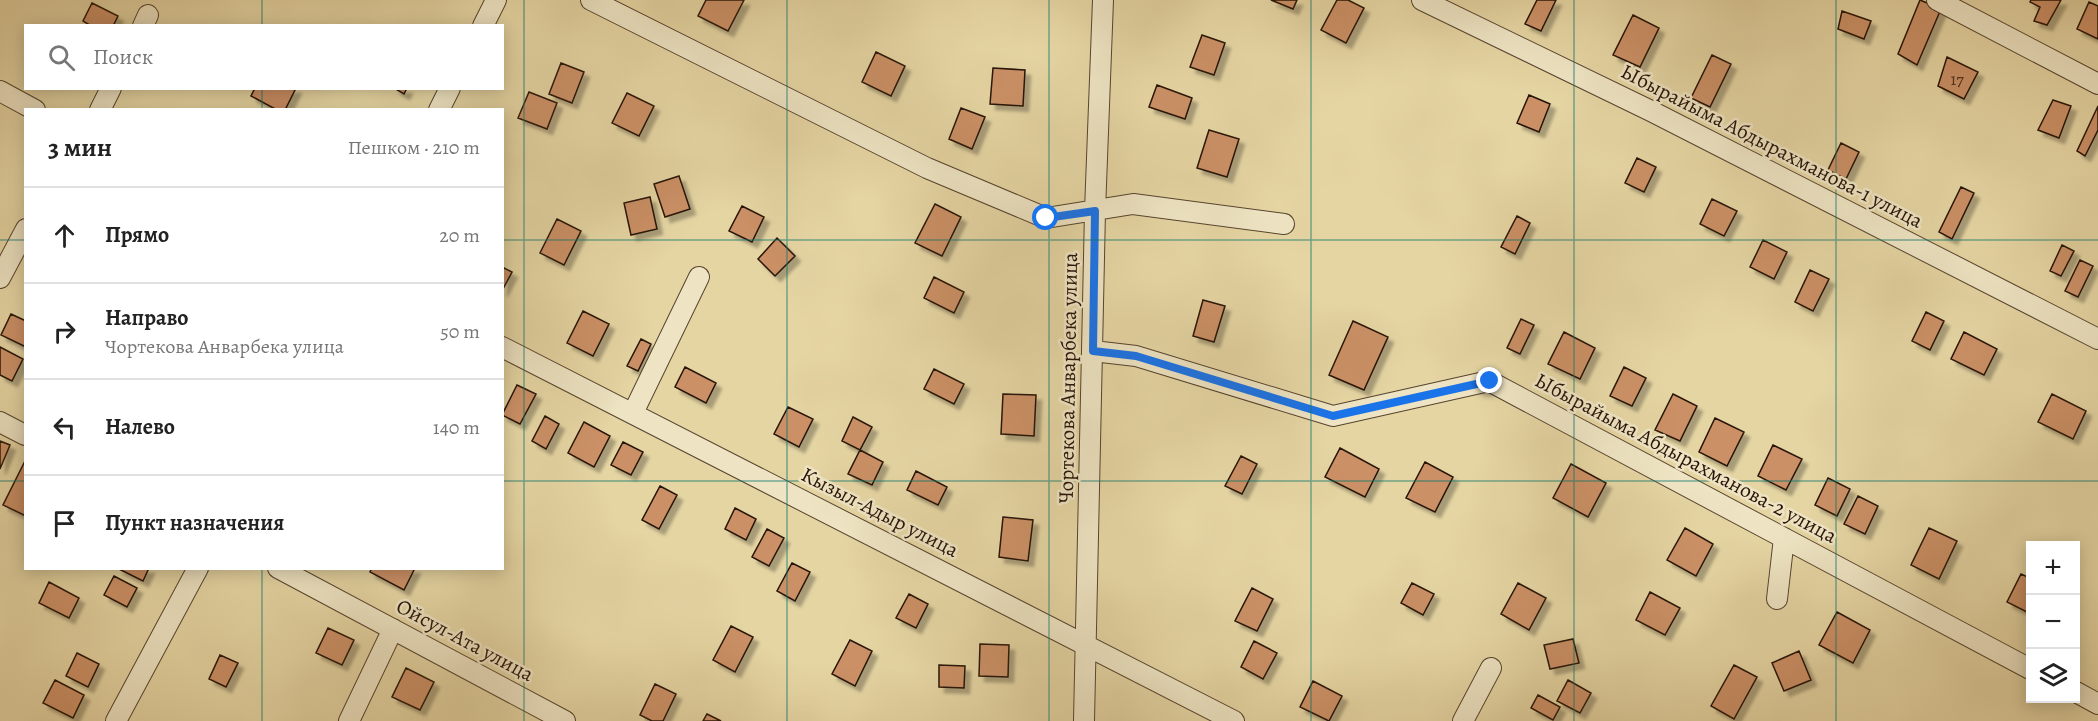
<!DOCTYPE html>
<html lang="ru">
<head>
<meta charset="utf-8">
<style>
  :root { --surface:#fff; --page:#f2f2f2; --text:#222; --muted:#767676; --line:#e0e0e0 }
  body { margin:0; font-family:Alegreya,serif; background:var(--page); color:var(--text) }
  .controls { position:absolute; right:18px; bottom:18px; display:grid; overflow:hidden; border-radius:0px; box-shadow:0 3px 15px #0003 }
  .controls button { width:54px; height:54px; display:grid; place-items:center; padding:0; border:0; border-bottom:2px solid var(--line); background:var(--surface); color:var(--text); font:30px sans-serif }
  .stop { position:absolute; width:18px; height:18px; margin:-14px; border:4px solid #1a73e8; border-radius:50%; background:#fff }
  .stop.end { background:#1a73e8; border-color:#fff; box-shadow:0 2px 6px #0008 }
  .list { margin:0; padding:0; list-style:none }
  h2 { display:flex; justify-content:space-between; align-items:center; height:78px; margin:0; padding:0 24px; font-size:26px }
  h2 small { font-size:20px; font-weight:400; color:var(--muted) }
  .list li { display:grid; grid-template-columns:39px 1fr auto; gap:18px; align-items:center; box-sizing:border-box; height:96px; padding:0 24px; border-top:2px solid var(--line) }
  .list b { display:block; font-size:22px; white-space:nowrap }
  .list p { margin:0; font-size:20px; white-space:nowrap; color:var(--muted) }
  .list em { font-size:20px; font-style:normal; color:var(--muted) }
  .icon { flex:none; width:33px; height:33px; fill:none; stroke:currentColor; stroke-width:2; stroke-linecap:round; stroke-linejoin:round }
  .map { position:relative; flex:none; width:2098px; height:721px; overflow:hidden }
  .search { position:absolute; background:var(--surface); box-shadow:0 3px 15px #0003; left:24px; top:24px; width:480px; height:66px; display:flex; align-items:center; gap:15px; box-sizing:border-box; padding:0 21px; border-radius:0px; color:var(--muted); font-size:22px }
  .panel { position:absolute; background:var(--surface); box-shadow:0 3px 15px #0003; left:24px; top:108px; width:480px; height:462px; border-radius:0px }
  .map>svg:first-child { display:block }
</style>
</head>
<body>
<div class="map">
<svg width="2098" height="721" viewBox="0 0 2098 721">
  <defs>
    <filter id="shadow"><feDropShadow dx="5.5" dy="5.5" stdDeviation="1.5" flood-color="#0004"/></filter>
  </defs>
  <rect width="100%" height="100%" fill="#e5d5a3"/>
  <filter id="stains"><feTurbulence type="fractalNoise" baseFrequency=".00333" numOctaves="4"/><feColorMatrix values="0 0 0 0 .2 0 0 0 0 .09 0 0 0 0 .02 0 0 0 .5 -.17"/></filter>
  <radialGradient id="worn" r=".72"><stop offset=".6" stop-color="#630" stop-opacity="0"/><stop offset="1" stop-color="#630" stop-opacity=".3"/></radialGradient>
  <path fill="#cb9066" stroke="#281307" stroke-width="1.5" filter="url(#shadow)" d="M706 0H744L728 31 698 16Z
    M1271 0H1297L1293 9Z
    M1337 0H1348L1364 8 1346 43 1321 30Z
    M1537 0H1556L1541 31 1525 24Z
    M1920 0 1941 9 1917 65 1898 54Z
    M2031 0H2061L2047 25 2034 21 2040 7 2030 2Z
    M2089 2 2098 6V39L2077 29Z
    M92 3 118 16 113 26H91L83 21Z
    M1842 11 1871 21 1864 39 1838 29Z
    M1633 15 1659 28 1640 67 1613 55Z
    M1202 35 1225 43 1214 75 1190 67Z
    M876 52 905 66 891 96 862 82Z
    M1712 55 1731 64 1710 107 1691 98Z
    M1947 57 1978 72 1964 99 1938 86Z
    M561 63 584 72 572 103 549 94Z
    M993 68 1025 70 1023 106 990 104Z
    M1157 85 1192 98 1185 119 1149 107Z
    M255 88H296L285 110H277L251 96Z
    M394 88H407L404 94Z
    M529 92 557 103 547 129 518 118Z
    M627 93 654 106 639 136 612 123Z
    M1529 95 1550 104 1539 132 1517 123Z
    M2053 100 2071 106 2059 138 2038 130Z
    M2098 106V130L2085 156 2077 151Z
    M961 108 985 117 972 149 949 139Z
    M1209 130 1239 139 1227 177 1197 168Z
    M1841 143 1859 152 1846 179 1828 170Z
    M1637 158 1656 167 1644 192 1625 183Z
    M679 176 690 209 665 217 654 184Z
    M1961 187 1974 193 1952 239 1939 232Z
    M650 197 657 229 631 235 624 203Z
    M1712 199 1737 211 1724 236 1700 224Z
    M935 204 961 217 942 256 915 243Z
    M742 206 764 217 752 242 729 231Z
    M1517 216 1530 223 1515 254 1501 247Z
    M557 219 581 231 564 265 540 253Z
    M777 238 795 256 775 276 758 259Z
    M1763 240 1787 252 1774 279 1750 267Z
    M2062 245 2074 251 2061 276 2050 271Z
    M2080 260 2093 266 2078 297 2065 291Z
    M502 267 512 272 502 291Z
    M1810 270 1829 279 1813 311 1795 302Z
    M934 277 964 292 954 313 924 298Z
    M1203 300 1225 306 1214 342 1193 336Z
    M583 311 609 324 593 356 567 343Z
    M1926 312 1944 321 1930 350 1912 341Z
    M11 314 26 321V347L1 335Z
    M1521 319 1534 325 1520 354 1507 348Z
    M1353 321 1388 337 1364 390 1329 375Z
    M1564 332 1595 348 1580 379 1548 364Z
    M1964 332 1997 349 1984 375 1951 359Z
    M641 339 651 344 638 371 627 366Z
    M0 347 23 359 12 381 0 375Z
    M685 367 716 383 706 403 675 387Z
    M1624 367 1646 378 1632 406 1610 396Z
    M934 369 964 384 954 404 924 389Z
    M517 385 536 394 520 424 502 415Z
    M1003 394 1036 395 1034 436 1001 434Z
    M1673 394 1697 406 1680 441 1655 430Z
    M2052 394 2086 411 2073 439 2038 422Z
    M788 407 813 419 799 447 774 434Z
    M545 416 559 424 546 449 532 441Z
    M853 417 872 427 860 450 842 441Z
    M1715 418 1744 432 1727 466 1699 452Z
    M584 422 610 436 594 467 568 453Z
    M0 441 10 445 0 469Z
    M623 442 643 452 631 475 611 465Z
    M1773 445 1802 459 1786 490 1758 476Z
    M1340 448 1379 469 1365 497 1325 477Z
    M860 450 883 462 872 485 848 474Z
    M1241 456 1257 464 1242 494 1225 486Z
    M25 461 26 462V516L3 505Z
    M1425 462 1453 477 1435 512 1406 498Z
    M1571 464 1606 483 1588 517 1553 498Z
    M916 471 947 487 938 505 907 490Z
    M1828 478 1850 489 1837 516 1815 505Z
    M660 486 677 495 659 529 642 520Z
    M1858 496 1878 506 1865 534 1844 524Z
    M735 508 756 519 746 540 725 529Z
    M1003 517 1033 520 1028 561 999 557Z
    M1685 528 1713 544 1696 576 1667 560Z
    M1929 528 1957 541 1939 579 1911 565Z
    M767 529 784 538 769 566 752 557Z
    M792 563 810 572 795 601 777 591Z
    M117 568H149L143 581Z
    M372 568H415L404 590 370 572Z
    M2021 574 2030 578 2029 613 2007 602Z
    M114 576 137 588 127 607 104 595Z
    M49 582 79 598 69 618 39 603Z
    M1412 583 1434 594 1423 615 1401 603Z
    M1518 583 1546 598 1529 630 1501 614Z
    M1252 588 1273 599 1257 631 1235 621Z
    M1650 592 1680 608 1665 635 1636 620Z
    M909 594 928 604 916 628 896 618Z
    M1837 612 1870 630 1853 663 1819 645Z
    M731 626 753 637 735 672 713 660Z
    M328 628 354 640 342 665 316 653Z
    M1573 639 1579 663 1550 669 1544 645Z
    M850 640 872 651 855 686 832 674Z
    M1254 641 1277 653 1263 679 1241 667Z
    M980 644 1009 645 1008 677 979 676Z
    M1799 651 1811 680 1784 691 1772 663Z
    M77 653 99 664 88 687 66 676Z
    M220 655 238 663 226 687 209 679Z
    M939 665 965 666 964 688 939 687Z
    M1734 665 1757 677 1734 719 1711 706Z
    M406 668 434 682 420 710 392 697Z
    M55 680 84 695 73 718 43 703Z
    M1568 680 1591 693 1580 713 1557 701Z
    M1313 681 1342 696 1329 721 1300 707Z
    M655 684 676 694 663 721H652L640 715Z
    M1538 695 1560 707 1553 720 1531 708Z
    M707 714 721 721H703Z"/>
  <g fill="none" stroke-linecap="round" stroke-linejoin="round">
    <g stroke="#57442e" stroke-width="22">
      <path id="minor" d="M591 0 927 168 1046 218 1133 204 1284 224
        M1422 0 1651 111 2098 339
        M1937 0 2098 84
        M143 26 148 15
        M483 26 496 0
        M0 91 35 110
        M100 110 111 88
        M439 110 450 88
        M0 278 26 229
        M502 347 1234 721
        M1093 351 1136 356 1333 416 1489 381 2030 669
        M633 413 699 277
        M0 422 25 435
        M278 568 565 721
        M1777 599 1784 538
        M2076 692 2098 704
        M116 721 198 568
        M349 721 393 629
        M1084 721 1095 211 1103 0
        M1463 721 1491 668"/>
    </g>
    <use href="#minor" stroke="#eee4c3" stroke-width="20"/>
  </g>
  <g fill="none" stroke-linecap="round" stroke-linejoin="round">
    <path stroke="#1a73e8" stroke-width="8" d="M1046 218 1095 211 1093 351 1136 356 1333 416 1490 381"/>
  </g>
  <path fill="none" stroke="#0f766e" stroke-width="1.5" stroke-opacity="0.55" d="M262 0V26M524 0V721M787 0V721M1049 0V721M1311 0V721M1574 0V721M1836 0V721M262 88V110M0 240H26M502 240H2098M0 481H26M502 481H2098M262 568V721"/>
  <g text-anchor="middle" stroke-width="5" stroke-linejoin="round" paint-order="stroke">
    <g font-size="18" fill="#51321f">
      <text x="1957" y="85">17</text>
    </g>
    <g font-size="21" fill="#281307" stroke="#eee4c3">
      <text transform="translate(1772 146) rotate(27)" y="7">Ыбырайыма Абдырахманова-1 улица</text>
      <text transform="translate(1068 378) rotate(-89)" y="7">Чортекова Анварбека улица</text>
      <text transform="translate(1686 458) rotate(28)" y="7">Ыбырайыма Абдырахманова-2 улица</text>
      <text transform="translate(880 512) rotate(27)" y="7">Кызыл-Адыр улица</text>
      <text transform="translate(465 640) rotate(28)" y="7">Ойсул-Ата улица</text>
    </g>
  </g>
  <rect width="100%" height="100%" filter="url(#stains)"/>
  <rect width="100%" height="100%" fill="url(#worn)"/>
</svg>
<div class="controls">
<button>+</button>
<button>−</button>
<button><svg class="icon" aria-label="layers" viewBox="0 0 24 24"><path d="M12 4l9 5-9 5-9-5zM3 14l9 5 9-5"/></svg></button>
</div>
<div class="stop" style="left:1046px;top:218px"></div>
<div class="stop end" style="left:1490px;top:381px"></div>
<div class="search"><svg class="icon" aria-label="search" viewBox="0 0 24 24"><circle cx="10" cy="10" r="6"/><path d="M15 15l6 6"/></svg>Поиск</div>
<section class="panel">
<h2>3 мин<small>Пешком · 210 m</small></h2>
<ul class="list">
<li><svg class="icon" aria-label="ahead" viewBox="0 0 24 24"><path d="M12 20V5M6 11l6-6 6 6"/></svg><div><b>Прямо</b></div><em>20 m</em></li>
<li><svg class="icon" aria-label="right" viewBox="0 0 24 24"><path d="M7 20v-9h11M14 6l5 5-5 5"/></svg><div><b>Направо</b><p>Чортекова Анварбека улица</p></div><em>50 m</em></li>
<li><svg class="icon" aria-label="left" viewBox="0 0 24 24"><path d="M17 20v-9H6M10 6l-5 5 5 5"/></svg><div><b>Налево</b></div><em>140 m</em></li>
<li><svg class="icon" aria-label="arrive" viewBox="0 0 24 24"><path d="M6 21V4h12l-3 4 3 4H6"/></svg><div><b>Пункт назначения</b></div></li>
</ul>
</section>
</div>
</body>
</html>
